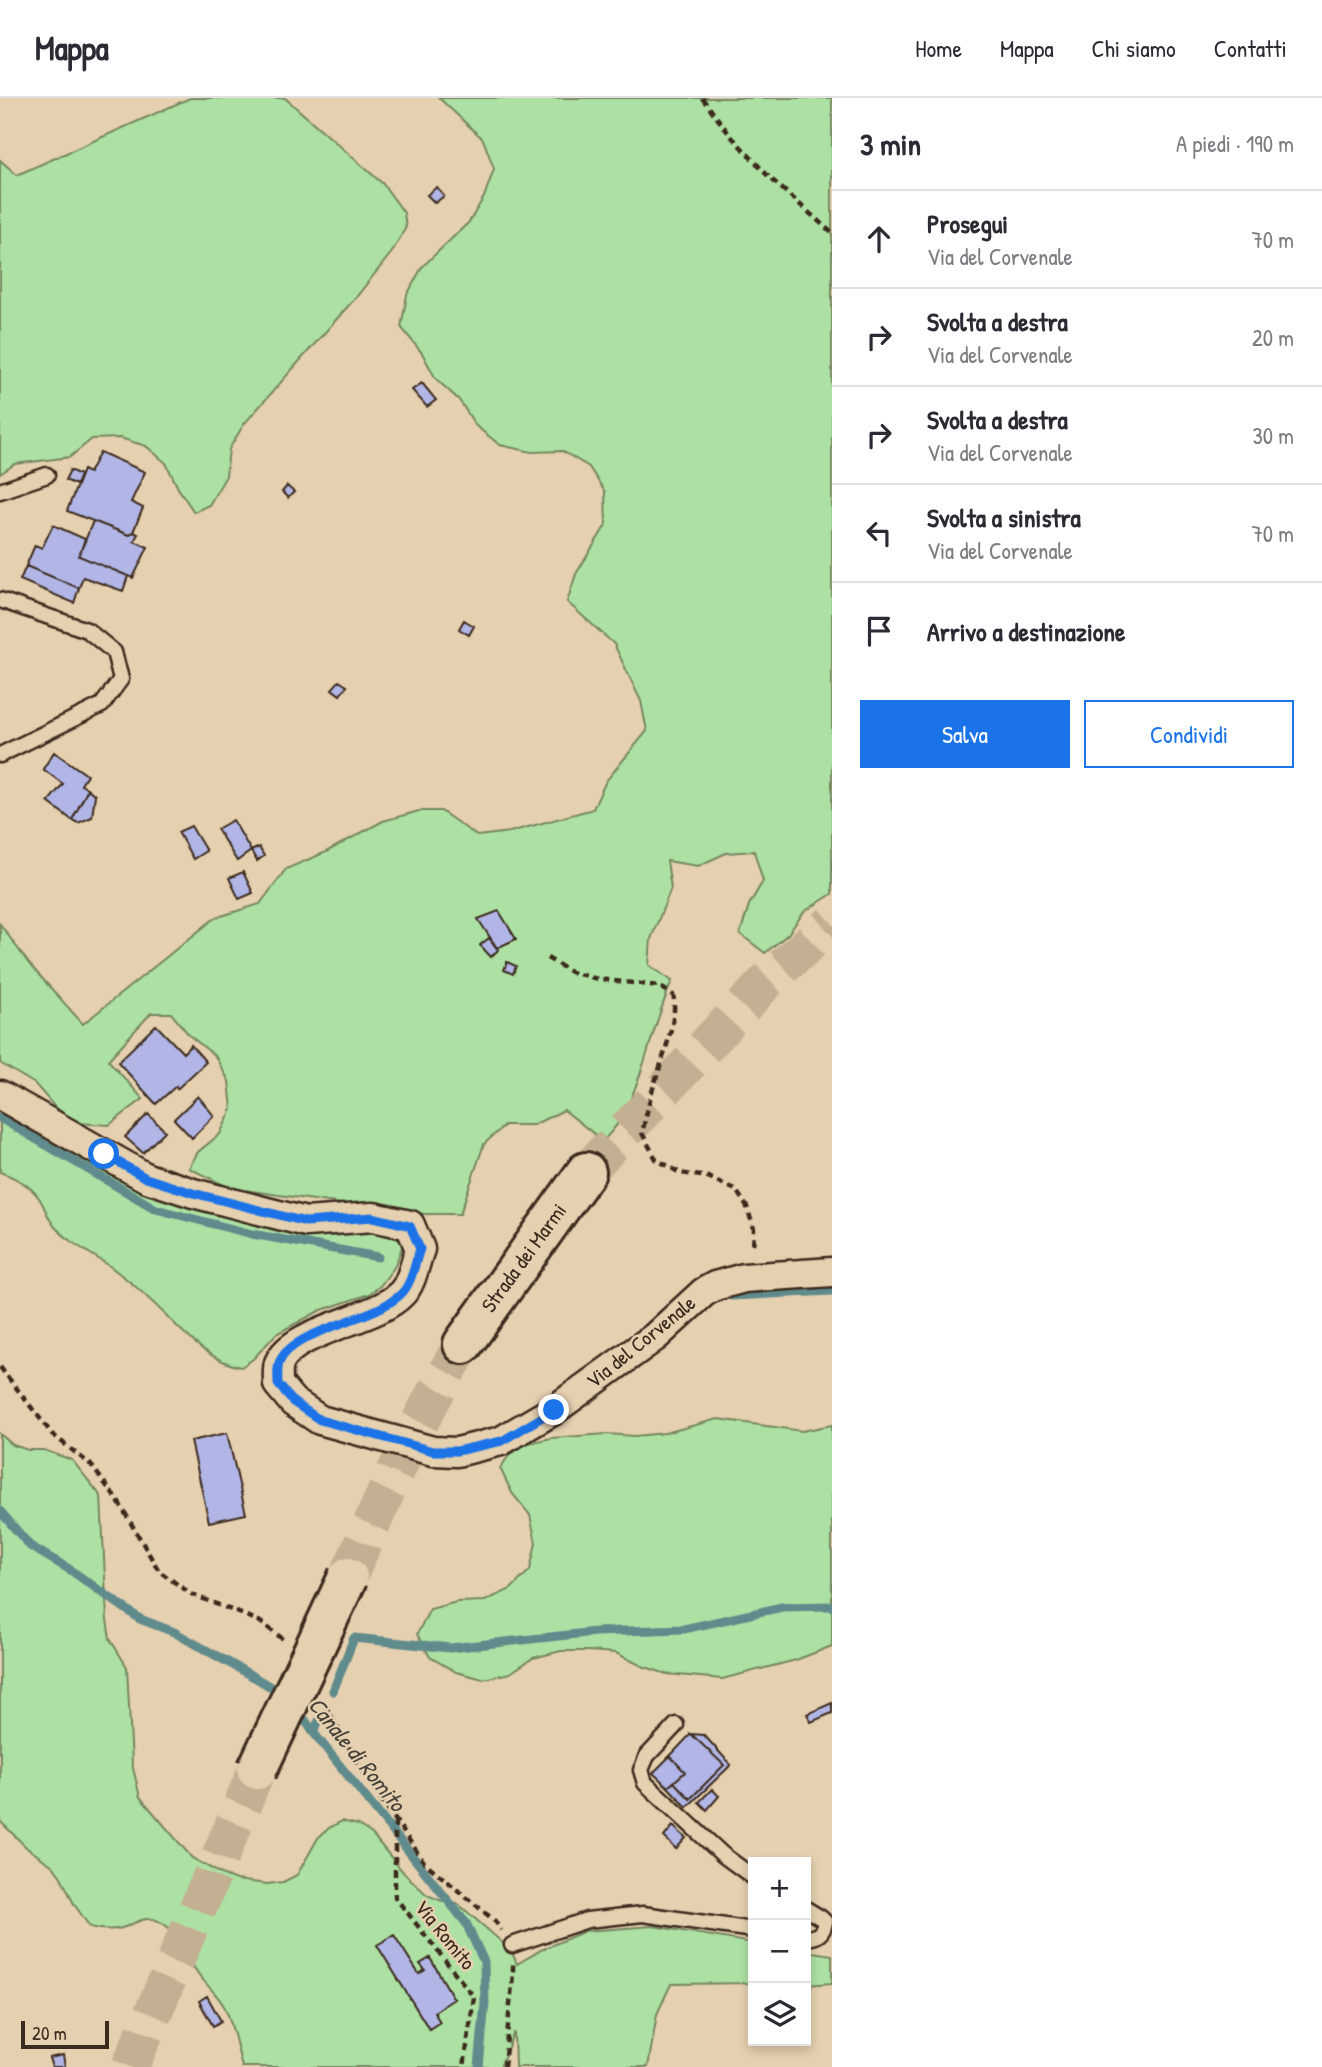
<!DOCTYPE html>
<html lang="it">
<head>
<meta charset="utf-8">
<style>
  :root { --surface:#fff; --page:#f2f2f3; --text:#2b2b33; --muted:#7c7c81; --line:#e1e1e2; --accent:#1a73e8 }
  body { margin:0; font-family:"Patrick Hand",sans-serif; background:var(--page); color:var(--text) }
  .controls { position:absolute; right:21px; bottom:21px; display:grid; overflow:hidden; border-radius:0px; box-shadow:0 4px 10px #0003 }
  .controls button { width:63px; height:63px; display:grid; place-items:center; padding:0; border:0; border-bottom:2px solid var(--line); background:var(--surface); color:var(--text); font:35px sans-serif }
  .scale { position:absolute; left:21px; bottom:18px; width:88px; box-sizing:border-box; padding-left:7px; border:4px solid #3b2a1e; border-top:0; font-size:19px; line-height:24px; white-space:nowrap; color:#3b2a1e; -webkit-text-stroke:5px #e5d0af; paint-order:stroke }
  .stop { position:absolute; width:21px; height:21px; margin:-16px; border:5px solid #1a73e8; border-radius:50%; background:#fff }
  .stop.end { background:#1a73e8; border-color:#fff; box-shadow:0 2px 7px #0008 }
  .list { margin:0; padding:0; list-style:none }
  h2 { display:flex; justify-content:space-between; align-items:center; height:91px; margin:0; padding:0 28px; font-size:30px }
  h2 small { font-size:23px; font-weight:400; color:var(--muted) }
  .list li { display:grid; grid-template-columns:46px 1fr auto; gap:21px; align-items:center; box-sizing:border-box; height:98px; padding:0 28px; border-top:2px solid var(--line) }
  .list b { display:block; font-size:26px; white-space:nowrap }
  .list p { margin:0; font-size:23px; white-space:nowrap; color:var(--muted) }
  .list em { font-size:23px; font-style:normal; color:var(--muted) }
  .actions { display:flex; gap:14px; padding:21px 28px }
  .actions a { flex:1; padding:16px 0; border:2px solid var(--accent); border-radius:0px; text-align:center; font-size:24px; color:var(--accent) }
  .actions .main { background:var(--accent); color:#fff }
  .icon { flex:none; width:38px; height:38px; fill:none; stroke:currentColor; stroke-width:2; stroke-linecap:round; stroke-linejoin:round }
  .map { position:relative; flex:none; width:832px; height:1969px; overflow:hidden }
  header { display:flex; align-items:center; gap:42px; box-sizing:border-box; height:98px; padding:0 35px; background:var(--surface); border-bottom:2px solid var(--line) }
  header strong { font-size:33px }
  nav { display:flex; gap:38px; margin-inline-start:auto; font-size:24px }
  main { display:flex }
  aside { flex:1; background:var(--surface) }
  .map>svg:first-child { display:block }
</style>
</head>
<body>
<header>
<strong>Mappa</strong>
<nav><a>Home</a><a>Mappa</a><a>Chi siamo</a><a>Contatti</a></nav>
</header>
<main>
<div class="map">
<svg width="832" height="1969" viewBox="0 0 832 1969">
  <rect width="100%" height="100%" fill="#e5d0af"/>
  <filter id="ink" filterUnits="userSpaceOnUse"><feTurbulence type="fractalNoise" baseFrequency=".0143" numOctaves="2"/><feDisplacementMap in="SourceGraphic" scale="14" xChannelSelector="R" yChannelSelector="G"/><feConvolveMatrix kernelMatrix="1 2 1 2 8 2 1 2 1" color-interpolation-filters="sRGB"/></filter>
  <g filter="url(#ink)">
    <path fill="#ade1a3" stroke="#748660" stroke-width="2" d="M190 0H285L383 86 404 115 406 129 392 154 357 198 244 326 229 351 226 378 209 407 194 414 178 390 166 365 146 348 120 340 92 341 70 359 15 366 0 376V62L17 77Z
      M439 0H832V796L804 814 788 836 765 855 740 836 749 807 763 783 754 753 726 755 698 768 667 763 671 790 651 841 649 867 672 883C653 926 645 975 623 1017 619 1026 610 1035 603 1043L564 1012 533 1027H505L484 1046 460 1116H425L328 1104 230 1090 189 1070 198 1054 220 1036 232 1011 229 983 215 958 189 937 171 915H151L108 962 143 1001 109 1027 76 1025 53 1007 35 986 0 965V826L30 867 83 926 215 820 260 806 286 771 326 754 383 723 419 713H441L477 738 510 734 593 711 606 683 647 633 641 603 614 546 567 504 576 476 606 427 605 394 589 369 562 353 532 354 500 347 476 328 459 302 436 281 422 255 401 229 407 197 422 169 469 124 484 99 494 71 483 41Z
      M0 1005 111 1071 357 1131 392 1136 403 1146 395 1168 380 1188 369 1196 319 1213 276 1236 253 1261 241 1269C203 1262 176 1225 148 1200 137 1189 124 1179 111 1169 92 1156 71 1146 55 1129 49 1122 46 1113 42 1105 34 1089 17 1080 0 1074Z
      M718 1321 802 1333 832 1327V1548L796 1562 722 1581 667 1576 642 1568 616 1555 588 1553H561L533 1560 510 1575 483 1581 456 1574 430 1559 417 1536 430 1511 457 1504 485 1503 511 1491 530 1472 536 1445 530 1417 512 1395 500 1370 516 1348 551 1340 607 1336 635 1338 665 1335Z
      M0 1336 13 1347 28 1352H44L72 1362 101 1398 107 1522 110 1541 127 1569 132 1666 140 1699 192 1760 221 1776 236 1782 267 1786 283 1784 297 1777 318 1740 329 1730 342 1723 358 1727 372 1736 403 1774 427 1797 442 1803 457 1805 511 1852 517 1866 541 1852 585 1833 653 1828 753 1845V1885L671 1886 657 1916 648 1969H515L514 1934 500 1969H242C237 1950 234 1931 226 1912 221 1900 208 1889 200 1878 185 1860 179 1828 153 1821 143 1819 132 1827 122 1830 111 1833 102 1832 90 1829L74 1806 61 1779 53 1768 27 1750 0 1723Z
      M806 1853 832 1857V1885L806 1887Z"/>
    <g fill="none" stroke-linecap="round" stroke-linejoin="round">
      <path stroke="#618b8d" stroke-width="9" d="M0 1020 156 1111 252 1136 378 1159
        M731 1198 832 1193
        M0 1413 30 1448 69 1471 140 1521 174 1534 256 1580 282 1596
        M333 1593 354 1540 450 1550 595 1534 684 1531 782 1509 832 1508
        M297 1610 313 1634 466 1825 484 1864 485 1905 479 1969
        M313 1634 319 1623"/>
    </g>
    <path fill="#b1b6e7" stroke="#3b2a1e" stroke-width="2" d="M437 89 444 98 435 105 427 97Z
      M422 285 436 302 427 309 412 292Z
      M100 354 145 374 131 404 143 410 133 434 129 437 67 413 83 372 89 375Z
      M70 372 80 377 76 387 65 382Z
      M287 388 294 394 288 400 282 394Z
      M93 423 129 437 133 434 138 436 134 443 148 449 133 480 79 458Z
      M53 427 85 441 79 458 128 478 123 493 83 479 79 490 26 468 35 447 42 450Z
      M26 468 79 490 74 505 20 482Z
      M464 522 474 528 469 537 459 531Z
      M339 583 347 588 340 597 332 591Z
      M54 654 87 677 81 687 88 691 72 722 48 704 63 686 43 671Z
      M88 691 95 697 92 719 78 725 72 722Z
      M233 722 251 753 237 763 217 731Z
      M191 728 206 753 193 761 178 734Z
      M259 749 264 758 257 763 251 753Z
      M243 774 253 795 239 801 229 780Z
      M499 813 516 841 497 850 478 821Z
      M489 840 498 852 491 859 480 847Z
      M507 864 516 868 513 876 504 872Z
      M156 927 183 955 191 947 206 964 177 991 176 988 156 1006 118 964Z
      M198 998 214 1018 192 1040 174 1021Z
      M148 1016 165 1033 143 1055 125 1039Z
      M227 1335 246 1416 209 1424 191 1343Z
      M832 1605V1615L811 1624 807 1616Z
      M691 1636 724 1667 690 1701 674 1684 685 1674 670 1658Z
      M691 1636 704 1637 731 1667 687 1709 668 1689 674 1684 690 1701 724 1667Z
      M670 1658 685 1674 668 1689 653 1675Z
      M712 1691 719 1698 707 1712 699 1704Z
      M673 1728 686 1740 676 1751 664 1739Z
      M394 1837 419 1876 425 1872 420 1866 430 1860 454 1901 434 1914 440 1924 429 1931 377 1847Z
      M207 1898 221 1923 213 1928 199 1903Z
      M63 1957 65 1969H52L49 1960Z"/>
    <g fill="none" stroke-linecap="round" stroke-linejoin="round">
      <path stroke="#c3af92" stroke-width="38" stroke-dasharray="38 19" stroke-linecap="butt" d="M586 1074 767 883 832 825
        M348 1479C383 1400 418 1321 463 1246
        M130 1969 257 1672"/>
      <g stroke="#3b2a1e" stroke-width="19">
        <path id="lane" d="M0 393 47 377
          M0 502 87 532 114 554 121 581 102 607 0 657
          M676 1627 647 1658 641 1672 645 1685 723 1757 753 1779
          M806 1811 821 1820 825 1824C823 1836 817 1839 806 1840
          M512 1847 587 1822 643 1816 753 1832"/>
      </g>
      <g stroke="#3b2a1e" stroke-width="33">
        <path id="street" d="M0 997 147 1080 193 1095 306 1124 373 1119 410 1127 420 1151C415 1164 412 1186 401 1196 375 1223 293 1231 279 1265 277 1271 278 1280 278 1286L293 1304 320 1322 433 1353 457 1354 501 1343 554 1312 655 1239 704 1194 715 1188 744 1180 832 1174"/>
      </g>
      <g stroke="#3b2a1e" stroke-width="44">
        <path id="secondary" d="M463 1246 586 1074"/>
      </g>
      <path stroke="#3b2a1e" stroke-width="4.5" stroke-dasharray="7 5" stroke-linecap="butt" d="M702 0 730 37 769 79 832 135
        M547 860 571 874 598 881 659 888 673 897C679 918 661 965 654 987 649 1003 646 1019 642 1035L656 1061 680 1075 708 1079 736 1092 747 1109 754 1131 753 1151
        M0 1269 52 1336 91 1367 118 1403 159 1473 191 1496 259 1523 283 1541
        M325 1607 364 1676 424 1764 495 1823 501 1832
        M395 1723V1799L474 1899 464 1969
        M504 1969 513 1876V1865"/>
      <use href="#lane" stroke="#e5d0af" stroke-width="14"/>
      <use href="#street" stroke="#e5d0af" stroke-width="28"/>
      <use href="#secondary" stroke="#e5d0af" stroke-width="38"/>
      <g stroke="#3b2a1e" stroke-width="44" stroke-linecap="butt">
        <path id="secondary-bridge" d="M257 1672 348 1479"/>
      </g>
      <use href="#secondary-bridge" stroke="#e5d0af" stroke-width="38"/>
    </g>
  </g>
  <g fill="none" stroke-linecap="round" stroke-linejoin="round" filter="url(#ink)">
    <path stroke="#1a73e8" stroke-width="9" d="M104 1056 146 1080 193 1095 306 1124 373 1119 410 1128 420 1151C415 1164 412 1186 401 1196 374 1223 292 1231 279 1265 277 1271 278 1280 278 1286L293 1304 320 1322 433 1353H457L502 1343 554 1312"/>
  </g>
  <g text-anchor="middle" stroke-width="5" stroke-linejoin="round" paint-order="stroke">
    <g font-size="21" fill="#3b2a1e" stroke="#e5d0af">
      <text transform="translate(524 1160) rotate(-54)" y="7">Strada dei Marmi</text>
      <text transform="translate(641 1244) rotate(-39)" y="7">Via del Corvenale</text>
      <text transform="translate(445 1837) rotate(51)" y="7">Via Romito</text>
    </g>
    <g font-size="23" font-style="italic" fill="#45423a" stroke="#e5d0af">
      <text transform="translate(357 1656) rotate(51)" y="8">Canale di Romito</text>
    </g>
  </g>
</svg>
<div class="controls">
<button>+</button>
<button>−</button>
<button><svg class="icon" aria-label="layers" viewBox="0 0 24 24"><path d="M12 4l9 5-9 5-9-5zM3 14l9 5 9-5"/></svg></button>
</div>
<div class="scale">20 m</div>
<div class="stop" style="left:104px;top:1056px"></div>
<div class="stop end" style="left:554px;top:1312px"></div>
</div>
<aside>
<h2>3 min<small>A piedi · 190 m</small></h2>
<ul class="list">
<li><svg class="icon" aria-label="ahead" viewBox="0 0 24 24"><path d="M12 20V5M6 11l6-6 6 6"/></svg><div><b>Prosegui</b><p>Via del Corvenale</p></div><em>70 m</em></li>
<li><svg class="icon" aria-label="right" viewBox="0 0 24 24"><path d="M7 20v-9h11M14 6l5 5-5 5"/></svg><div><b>Svolta a destra</b><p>Via del Corvenale</p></div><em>20 m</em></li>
<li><svg class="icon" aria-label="right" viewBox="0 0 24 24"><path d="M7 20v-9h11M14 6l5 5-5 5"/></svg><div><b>Svolta a destra</b><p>Via del Corvenale</p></div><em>30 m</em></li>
<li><svg class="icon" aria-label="left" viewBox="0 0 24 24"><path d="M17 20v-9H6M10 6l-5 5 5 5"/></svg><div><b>Svolta a sinistra</b><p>Via del Corvenale</p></div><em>70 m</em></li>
<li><svg class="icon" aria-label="arrive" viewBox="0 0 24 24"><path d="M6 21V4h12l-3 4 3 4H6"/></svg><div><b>Arrivo a destinazione</b></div></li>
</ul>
<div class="actions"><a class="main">Salva</a><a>Condividi</a></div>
</aside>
</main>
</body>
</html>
